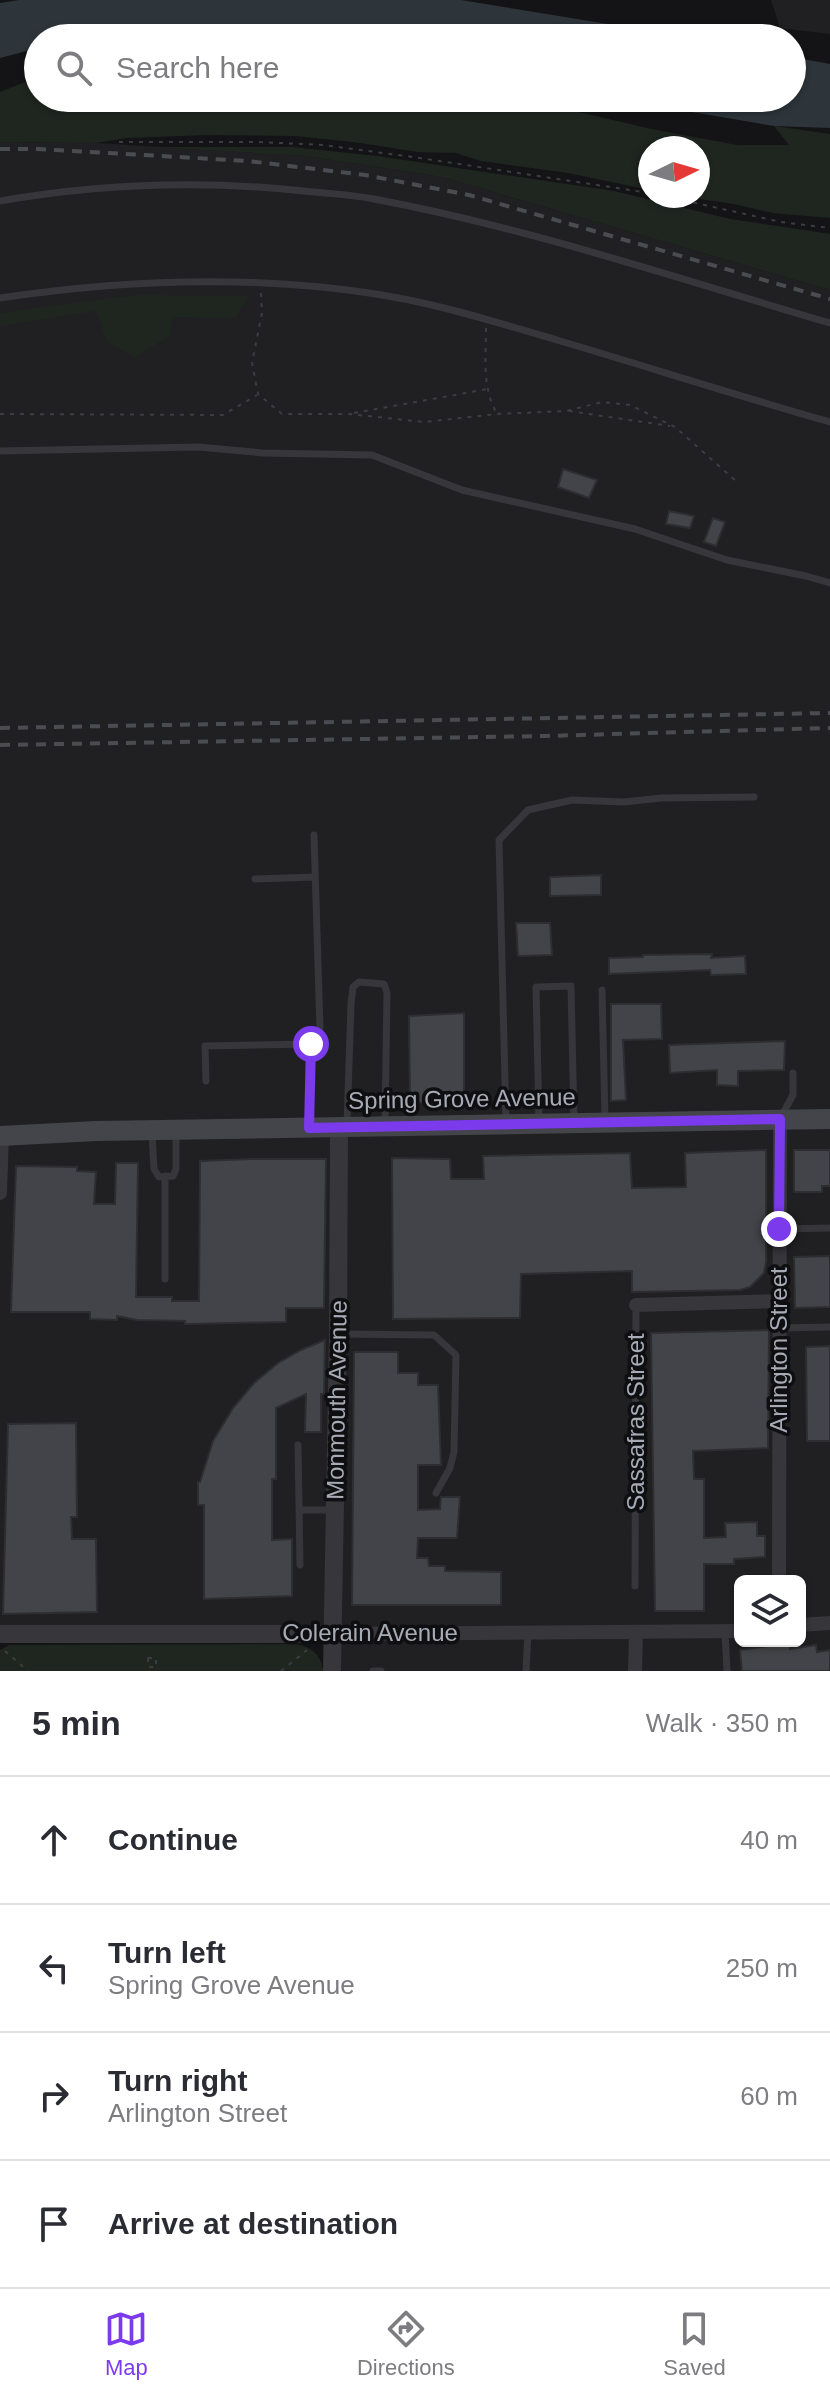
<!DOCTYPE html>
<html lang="en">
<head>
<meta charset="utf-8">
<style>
  :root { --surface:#fff; --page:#f7f7f7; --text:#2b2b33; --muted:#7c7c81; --line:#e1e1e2; --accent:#7c3aed }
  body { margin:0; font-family:Helvetica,sans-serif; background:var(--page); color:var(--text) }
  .controls { position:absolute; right:24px; bottom:24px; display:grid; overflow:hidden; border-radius:12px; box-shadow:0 2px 6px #0004 }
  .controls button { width:72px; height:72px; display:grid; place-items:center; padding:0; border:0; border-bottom:2px solid var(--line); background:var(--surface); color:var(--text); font:40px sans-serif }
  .compass { position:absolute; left:638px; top:136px; width:72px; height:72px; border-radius:50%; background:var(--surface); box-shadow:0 2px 6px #0004; rotate:85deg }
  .stop { position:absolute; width:24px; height:24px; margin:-18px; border:6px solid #7c3aed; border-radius:50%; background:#fff }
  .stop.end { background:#7c3aed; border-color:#fff; box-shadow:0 2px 8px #0008 }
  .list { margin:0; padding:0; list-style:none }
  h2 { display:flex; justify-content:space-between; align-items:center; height:104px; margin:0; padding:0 32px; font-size:34px }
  h2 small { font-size:26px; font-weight:400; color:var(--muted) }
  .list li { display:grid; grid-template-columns:52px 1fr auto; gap:24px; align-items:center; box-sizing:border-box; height:128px; padding:0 32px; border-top:2px solid var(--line) }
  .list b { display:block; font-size:30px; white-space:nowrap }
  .list p { margin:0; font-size:26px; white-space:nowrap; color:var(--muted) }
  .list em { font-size:26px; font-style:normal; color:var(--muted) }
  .icon { flex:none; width:44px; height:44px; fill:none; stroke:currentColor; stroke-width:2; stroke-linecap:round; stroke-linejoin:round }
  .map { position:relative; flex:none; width:830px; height:1671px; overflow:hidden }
  .search { position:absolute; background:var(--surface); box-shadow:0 2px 6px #0004; left:24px; right:24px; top:24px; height:88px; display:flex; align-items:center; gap:20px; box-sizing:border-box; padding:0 28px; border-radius:44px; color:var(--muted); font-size:30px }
  .sheet { height:616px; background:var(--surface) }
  nav { display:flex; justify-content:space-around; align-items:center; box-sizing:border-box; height:112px; border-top:2px solid var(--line); background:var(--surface); font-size:22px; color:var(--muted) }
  nav a { display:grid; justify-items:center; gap:4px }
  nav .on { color:var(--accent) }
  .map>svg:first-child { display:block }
</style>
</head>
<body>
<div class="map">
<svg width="830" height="1671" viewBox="0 0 830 1671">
  <rect width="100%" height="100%" fill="#141416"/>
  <path fill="#202023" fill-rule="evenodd" d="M771 0H830V34L780 28Z
    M0 142 96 143 306 156 442 177 830 290V1671H332L334 1635 0 1634ZM740 1581H800V1641H740Z"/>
  <path fill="#1f2620" d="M38 77V98H519L651 129 737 145H789L774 126 830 134V218L773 213 734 204 679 196H698V148H650V190L568 173 481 161 456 153 418 152 353 142 295 136 207 135 127 138 96 143 0 142V92Z
    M152 147H292L377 156 614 191 730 219 830 234V290L442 177 306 156Z
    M135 295 248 296 236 318 172 317 171 335 135 357 107 342 96 311 0 326V313Z
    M293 1644C310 1646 321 1653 323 1671H0V1650L9 1645Z"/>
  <path fill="#2d353b" d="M19 0H461L694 38H260L205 28 74 38H38V48L0 58V3Z
    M792 57 830 64V128L774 126 609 98H792Z"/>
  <path fill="#434449" stroke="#2e2e32" stroke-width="2" d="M563 469 597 480 589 498 558 487Z
    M669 511 694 516 690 528 666 524Z
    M713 518 725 522 716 546 704 542Z
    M601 875V895L550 896V877Z
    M516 923H550L552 955 518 956Z
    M712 954 711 958 745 956 746 974 711 975 710 970 609 974V958L643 957V955Z
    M611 1004H661L662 1039 623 1040 626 1100 611 1101Z
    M464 1013V1101L410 1103 409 1016Z
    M785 1041 784 1070 738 1071V1086L717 1085V1070L670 1073 669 1045Z
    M766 1150V1262L764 1273 750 1287 740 1290 632 1292V1271L521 1274 520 1318 393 1319 392 1158 450 1159 451 1179H484L483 1156 630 1153 632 1188 686 1187 685 1153Z
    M794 1150H830V1186H822V1192H794Z
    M252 1159H326L324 1308H286V1322L185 1324V1321L137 1320 117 1316V1320L90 1319V1312H11L16 1166 77 1167V1171L96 1172 94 1204H115L116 1163H138L136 1297H172V1301H199L200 1161Z
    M830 1256V1307L795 1308 794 1257Z
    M769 1330 768 1448 693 1451 694 1479H704V1538L726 1537 725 1523 757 1522V1536H765V1557L734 1559V1564H704V1611H655L651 1333Z
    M325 1340 324 1394H321V1432H305L306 1394 276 1408V1479H272V1540L292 1539V1596L204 1599V1505H198V1482H200L213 1441 233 1408 254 1383 278 1363 301 1350Z
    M830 1346V1441H807L806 1347Z
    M354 1352H398V1373H418V1385H438L441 1465H418V1510L440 1509 441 1497H460L457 1538H418L417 1558H428L429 1566H445V1571L501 1572V1605H352Z
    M76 1423 77 1517H71L72 1539H96L97 1612 3 1614 8 1424Z
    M790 1643V1649L816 1645 817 1652 830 1650V1671H742L740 1650Z"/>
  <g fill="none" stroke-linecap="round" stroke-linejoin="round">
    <path stroke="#3c3d42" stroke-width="2" stroke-dasharray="4 6" stroke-linecap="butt" d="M119 142H259L323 145 413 157 650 193
      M664 196 781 222 830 228
      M261 293 262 313 252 363 258 394 282 414H349L424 422 497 414 566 411 602 402 630 405 675 427 736 481
      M486 328C486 357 482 387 496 412
      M569 411 670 426
      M354 413 488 389
      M0 414 223 415 257 395
      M5 1651 28 1671
      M148 1658H156V1667H148Z
      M281 1671 307 1650"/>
    <path stroke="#36363b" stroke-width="7" d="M0 201C104 183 209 180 314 192 334 194 354 195 374 199 529 228 679 279 830 323
      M0 298C121 280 247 275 369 293 433 302 495 322 557 340 648 367 739 396 830 422
      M0 451 198 447 263 453 372 455 462 490 635 529 727 560 806 576 830 583
      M255 879 315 877
      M602 990 605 1119
      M206 1081 205 1046 311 1044
      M781 1117 793 1095V1073
      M539 1121 536 987 571 986 574 1121
      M506 1122 499 840 528 810 572 800 624 802 661 798 754 797
      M347 1125 351 1004 353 987 359 982 384 984 387 993 385 1125
      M309 1126 311 1044 320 1029 314 835
      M152 1133 154 1169 159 1177 173 1176 176 1169V1132
      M165 1176V1279
      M779 1229 830 1228
      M779 1328 830 1327
      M341 1334 434 1335 456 1355 454 1452 450 1468 436 1493
      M298 1445 300 1565
      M299 1510H334
      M635 1586 636 1305
      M725 1632 727 1671
      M373 1671H381
      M526 1671 528 1632"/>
    <path stroke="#36363b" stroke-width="14" d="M0 1193 2 1135
      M636 1305 779 1301
      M779 1581 780 1119
      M800 1625 830 1623
      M334 1634 740 1631
      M635 1671 636 1632"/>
    <path stroke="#36363b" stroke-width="18" d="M0 1634H334
      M332 1671 338 1334 339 1128"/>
    <path stroke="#44454b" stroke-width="20" d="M0 1136 96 1131 830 1119"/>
    <path stroke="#4b4c52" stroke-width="4" stroke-dasharray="10 8" stroke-linecap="butt" d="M0 149H38L248 161 365 175 469 195 830 299
      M0 728 830 713
      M0 745 545 736 830 728"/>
  </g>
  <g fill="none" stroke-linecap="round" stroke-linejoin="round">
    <path stroke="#7c3aed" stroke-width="10" d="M311 1044 309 1128 780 1119 779 1229"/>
  </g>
  <g text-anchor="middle" stroke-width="7" stroke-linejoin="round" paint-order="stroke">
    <g font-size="24" fill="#a7abb6" stroke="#0f0f11">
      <text transform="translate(462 1099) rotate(-1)" y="8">Spring Grove Avenue</text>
      <text transform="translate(779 1350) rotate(-90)" y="8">Arlington Street</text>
      <text transform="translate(337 1400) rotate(-89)" y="8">Monmouth Avenue</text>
      <text transform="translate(636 1422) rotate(-90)" y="8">Sassafras Street</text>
      <text x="370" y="1641">Colerain Avenue</text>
    </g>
  </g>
</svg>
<div class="controls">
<button><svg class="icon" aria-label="layers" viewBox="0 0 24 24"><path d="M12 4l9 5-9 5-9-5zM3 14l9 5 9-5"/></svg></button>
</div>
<svg class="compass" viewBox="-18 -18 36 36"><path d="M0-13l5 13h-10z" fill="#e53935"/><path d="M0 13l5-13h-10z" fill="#7c7c81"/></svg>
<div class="stop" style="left:311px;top:1044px"></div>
<div class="stop end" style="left:779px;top:1229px"></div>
<div class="search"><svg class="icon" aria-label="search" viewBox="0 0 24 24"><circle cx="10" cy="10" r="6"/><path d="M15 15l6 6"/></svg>Search here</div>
</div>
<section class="sheet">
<h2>5 min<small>Walk · 350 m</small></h2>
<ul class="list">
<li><svg class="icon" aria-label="ahead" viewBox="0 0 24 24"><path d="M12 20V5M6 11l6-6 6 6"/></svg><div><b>Continue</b></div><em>40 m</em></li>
<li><svg class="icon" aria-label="left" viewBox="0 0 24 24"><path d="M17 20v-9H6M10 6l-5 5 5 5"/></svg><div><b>Turn left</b><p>Spring Grove Avenue</p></div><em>250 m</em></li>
<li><svg class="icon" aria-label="right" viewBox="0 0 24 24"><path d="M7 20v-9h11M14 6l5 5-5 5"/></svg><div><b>Turn right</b><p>Arlington Street</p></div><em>60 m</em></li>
<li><svg class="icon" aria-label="arrive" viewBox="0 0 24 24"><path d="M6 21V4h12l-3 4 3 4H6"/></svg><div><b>Arrive at destination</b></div></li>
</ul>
</section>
<nav>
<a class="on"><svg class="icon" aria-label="map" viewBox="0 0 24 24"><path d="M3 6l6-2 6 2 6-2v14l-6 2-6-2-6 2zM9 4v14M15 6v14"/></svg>Map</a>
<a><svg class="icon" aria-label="directions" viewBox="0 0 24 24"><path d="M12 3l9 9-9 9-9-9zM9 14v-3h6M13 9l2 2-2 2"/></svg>Directions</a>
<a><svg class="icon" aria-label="saved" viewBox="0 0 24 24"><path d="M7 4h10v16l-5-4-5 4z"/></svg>Saved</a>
</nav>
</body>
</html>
